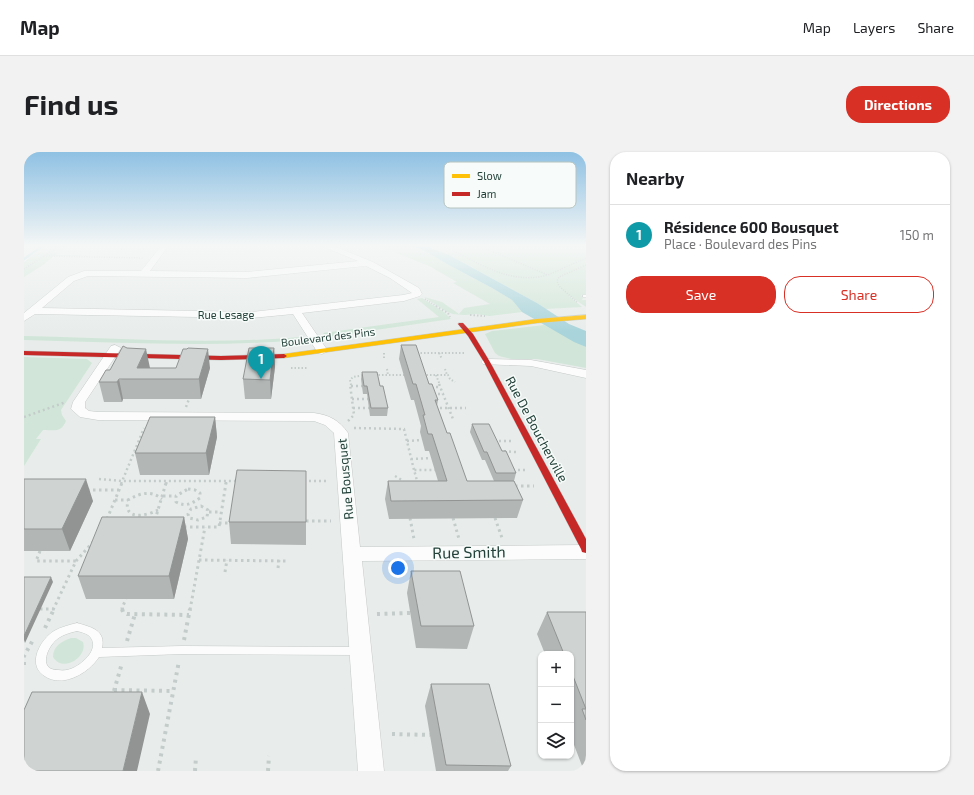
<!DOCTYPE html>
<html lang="en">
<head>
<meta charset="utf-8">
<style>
  :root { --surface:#fff; --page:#f2f2f2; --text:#202124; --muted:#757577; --line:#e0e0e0; --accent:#d93025 }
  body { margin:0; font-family:"Exo 2",sans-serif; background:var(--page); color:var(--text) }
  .controls { position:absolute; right:12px; bottom:12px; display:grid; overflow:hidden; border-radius:8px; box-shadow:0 1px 3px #0004 }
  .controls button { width:36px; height:36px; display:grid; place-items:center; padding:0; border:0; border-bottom:1px solid var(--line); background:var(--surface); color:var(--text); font:20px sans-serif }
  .you { position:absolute; left:374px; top:416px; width:14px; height:14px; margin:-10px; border:3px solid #fff; border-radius:50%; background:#1a73e8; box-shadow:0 0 0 6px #1a73e833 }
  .badge { display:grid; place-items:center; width:26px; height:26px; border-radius:50%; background:var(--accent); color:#fff; font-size:13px; font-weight:700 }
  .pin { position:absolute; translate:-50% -33px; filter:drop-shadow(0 1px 2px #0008) }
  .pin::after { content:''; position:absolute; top:21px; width:14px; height:12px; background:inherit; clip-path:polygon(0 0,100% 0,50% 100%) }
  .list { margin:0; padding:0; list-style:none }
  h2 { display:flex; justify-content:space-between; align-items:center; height:52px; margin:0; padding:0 16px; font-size:17px }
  h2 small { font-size:13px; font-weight:400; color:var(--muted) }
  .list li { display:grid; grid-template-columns:26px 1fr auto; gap:12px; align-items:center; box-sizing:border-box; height:60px; padding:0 16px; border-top:1px solid var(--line) }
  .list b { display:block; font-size:15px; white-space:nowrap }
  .list p { margin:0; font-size:13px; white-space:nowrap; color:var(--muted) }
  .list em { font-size:13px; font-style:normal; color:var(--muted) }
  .actions { display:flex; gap:8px; padding:12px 16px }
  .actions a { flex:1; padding:9px 0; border:1px solid var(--accent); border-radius:16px; text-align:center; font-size:14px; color:var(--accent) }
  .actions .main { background:var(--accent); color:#fff }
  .icon { flex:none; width:22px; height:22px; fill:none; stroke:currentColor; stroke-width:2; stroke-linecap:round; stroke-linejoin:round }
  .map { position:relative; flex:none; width:562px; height:619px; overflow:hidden; border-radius:16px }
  header { display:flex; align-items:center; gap:24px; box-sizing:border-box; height:56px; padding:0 20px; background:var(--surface); border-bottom:1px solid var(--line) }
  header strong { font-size:19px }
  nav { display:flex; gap:22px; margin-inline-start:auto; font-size:14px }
  .intro { display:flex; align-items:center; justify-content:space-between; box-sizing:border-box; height:96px; padding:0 24px }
  h1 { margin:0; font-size:28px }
  .button { padding:10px 18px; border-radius:16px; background:var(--accent); color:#fff; font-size:14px; font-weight:700 }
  main { display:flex; gap:24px; padding:0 24px }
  aside { flex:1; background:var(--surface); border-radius:16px; box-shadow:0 1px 3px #0004 }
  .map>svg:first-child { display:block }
</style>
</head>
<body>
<header>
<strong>Map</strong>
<nav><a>Map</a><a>Layers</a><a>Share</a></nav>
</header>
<div class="intro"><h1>Find us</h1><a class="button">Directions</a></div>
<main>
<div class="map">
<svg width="562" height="619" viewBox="0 0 562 619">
  <rect width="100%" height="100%" fill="#e8edeb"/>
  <path fill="#d1e6d8" d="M22 93 44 94 33 103 127 105 30 104 19 113 0 125V110Z
    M352 93H385L401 99 423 112 468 136 488 148 498 160 465 164 453 162 440 163 429 162 423 160 400 145 418 150 435 162 440 156 466 152 429 131 433 130 405 114Z
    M399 93H562V142L557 143 559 146 558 148H562V155L543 142 558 155 521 157 513 151 425 103Z
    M398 146 420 160 427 167 303 185 299 181 415 165 393 147Z
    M520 173 562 195V216L513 207H487L475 204 471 201 461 182 468 179Z
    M0 184C92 186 185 193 277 185L278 186 276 188C185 196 92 190 0 188Z
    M0 205 63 207 68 211 37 258 38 263 42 269C37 281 30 278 19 278L12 287H17L0 314Z
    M47 486H52L59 490C64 506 38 521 29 505 29 494 38 489 47 486Z"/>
  <path fill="#a9d4db" d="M385 93H399L425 103 513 151 545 172 562 179V195L550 190 498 160 488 148 468 136 423 112 401 99Z"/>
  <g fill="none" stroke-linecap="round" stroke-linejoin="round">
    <path stroke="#a9d4db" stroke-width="2.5" d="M0 107 20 93"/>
    <g stroke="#c5cac8" stroke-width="1">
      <path id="lane" d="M559 143H562V145H559Z
        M53 471C67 475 82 478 78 496L158 494 334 495 338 496 339 499 338 502 334 503 158 502 75 505C64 522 37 537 19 523 3 511 17 487 30 479 37 475 45 473 53 471ZM53 479C57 480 61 481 64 483 78 494 60 511 49 516 44 518 40 519 34 518 15 518 22 498 31 489 37 483 45 481 53 479Z"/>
    </g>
    <g stroke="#c5cac8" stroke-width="1">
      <path id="street" d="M138 93H145L126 119 223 120 334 109 295 93H307L349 110 395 136 398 142 396 144 380 149 278 161 304 199 298 202 294 201 269 162 228 166 11 162 0 169V161L44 125 60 119H117ZM342 114 366 126 388 141 379 143 228 160 18 156 50 129 64 124 223 126Z
        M91 193 97 196 61 250V256L65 259 74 260 290 261C305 263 315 268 324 281L336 395 562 393V407L338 409 360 619H334L310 281 301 273 290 269 74 268 56 265 47 257 49 250 87 194Z
        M463 207 507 208 562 218V226L507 214 459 212 457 210 459 208Z"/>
    </g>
    <g stroke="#c3cbc8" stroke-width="1">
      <path id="slow" d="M562 163V167L513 171 260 206 257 204 260 202 513 167Z"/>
    </g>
    <g stroke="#c3cbc8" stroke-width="1">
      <path id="jam" d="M435 171H439L449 182 466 210 562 387V401L558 400 557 397 460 210 444 184 434 172Z
        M0 199 197 204 260 202 263 204 260 206 197 208 0 203Z"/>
    </g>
    <path stroke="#c3ccca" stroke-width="1.5" stroke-dasharray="1 1.5" stroke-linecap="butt" d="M416 93C453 108 482 134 524 123
      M453 93 524 123 562 106
      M97 97H103
      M114 97H121
      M20 104 120 106
      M0 117 37 93
      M401 147 414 155
      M553 150 535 134 533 129 535 125 562 113"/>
    <path stroke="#c3ccca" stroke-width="2" stroke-dasharray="1.5 2" stroke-linecap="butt" d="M412 154 424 161 426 165
      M446 163 461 164
      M360 201V207
      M393 201H442
      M415 201 418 207
      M267 216H284
      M363 217 364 223
      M421 217 423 223
      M351 223H382
      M399 223H424L426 227 431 230
      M412 223 416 233
      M327 233 326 228 329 225 340 223"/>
    <path stroke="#c3ccca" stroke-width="2.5" stroke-dasharray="2 3" stroke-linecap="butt" d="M415 232 429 267
      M327 234H338
      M407 235H417
      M409 242H420
      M328 247H344
      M162 255 165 247
      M329 256H345
      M411 256H442
      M0 265 42 250
      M324 269 330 263 326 232
      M330 276 380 277 390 318
      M383 289 398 288
      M470 289H487
      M475 299 492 300
      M387 307 407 306
      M489 318H502
      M371 324 378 328 379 331
      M75 327 98 329H215
      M280 329H305
      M97 332 120 276
      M142 332 143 329
      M202 332V329
      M394 332 390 318H411"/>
    <path stroke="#c3ccca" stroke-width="3" stroke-dasharray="2.5 3.5" stroke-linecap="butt" d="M491 334H510
      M164 337 171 338 176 341V346C167 352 162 355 152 350V344Z
      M63 338H95
      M139 344H152
      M91 348H104
      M177 354 184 358 183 365 174 368 165 366 164 362 167 357Z
      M134 358C122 364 99 369 104 348 116 341 127 338 138 347
      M185 360H197
      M386 366 390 387
      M429 366 435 387
      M471 366 478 386
      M83 367 98 331
      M131 368 142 331
      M282 369H307
      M195 371H207
      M160 375H195L202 331
      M16 399 12 409H52
      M175 408 263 409
      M254 416 255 408
      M201 420 203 408
      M16 457H30
      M29 458 52 409 69 390
      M99 458 98 456 102 447
      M166 458 181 375"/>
    <path stroke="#c3ccca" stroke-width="4" stroke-dasharray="3 4.5" stroke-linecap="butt" d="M98 457 99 460 103 462 165 463
      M353 462 387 461
      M21 476 30 457
      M160 488 166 457
      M103 489 111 462
      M0 513V504L9 488
      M90 538 150 539
      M90 539 98 511
      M368 582 406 583
      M134 619 155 509
      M171 619 172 605
      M244 619 245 604"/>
    <use href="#lane" fill="#fcfcfc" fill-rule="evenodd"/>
    <use href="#street" fill="#fcfcfc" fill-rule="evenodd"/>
    <use href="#slow" fill="#ffc107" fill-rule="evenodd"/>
    <use href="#jam" fill="#c62828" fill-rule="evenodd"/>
  </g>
  <path fill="#b2b6b5" d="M377 193 405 232 414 248 413 254 423 281 443 329H470L461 308H458L446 280 448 272 478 299 492 321 490 329 499 348 493 366 365 367 361 347 364 329H414L405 299H401L396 280 397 274 390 248H387L375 207Z
    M250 196 251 215 247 247H221L219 227Z
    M186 216 177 247H99L98 250H80L75 230Z
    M338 220 356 234 364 256 363 264H346L343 242H339L337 227Z
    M191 265 193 285 185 323H116L111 301Z
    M282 319V393L207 392 205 370Z
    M0 327 69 349 46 399H0Z
    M160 365 164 387 150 447H62L54 424Z
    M387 419 450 474 443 497 392 496 383 441Z
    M523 460H562V619H560L547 585V502H521L513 482Z
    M407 532 487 614 484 619H412L401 554Z"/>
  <path fill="#919493" d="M250 196 251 215 247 247 246 228Z
    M122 197 126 216H113Z
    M184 197 186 216 177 247 175 227Z
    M95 227 99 247 98 250 93 230Z
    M191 265 193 285 185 323 182 301Z
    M62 327 69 349 46 399 38 377Z
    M160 365 164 387 150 447 145 424Z
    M27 425 29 430 1 491 0 488V484Z
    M118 540 126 562 113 619H99Z"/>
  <path fill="#cfd4d2" stroke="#919493" d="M377 193H392L405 232H408L414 248H411L423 281H426L443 329H490L499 348 367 349 364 329H423L408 282H404L399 263H401L392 232H389Z
    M99 194 103 196 122 197 113 216H152L159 197H163L164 196 184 197 175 227H95L93 230H75L82 218H86Z
    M225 196H250L246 228 219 227Z
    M338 220H353L356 234H359L364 256H347L343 234H340Z
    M126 265H191L182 301H111Z
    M448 272H465L478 299H482L492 321H472L463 300H460Z
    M213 318 282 319V370H205Z
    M0 327H62L38 377H0Z
    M78 365H160L145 424H54Z
    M387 419H436L450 474H397Z
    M0 425H27L0 484Z
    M523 460H562V568L558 557H562L547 519V502H540Z
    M407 532H465L487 614 422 613Z
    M8 540H118L99 619H0V558Z"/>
  <linearGradient id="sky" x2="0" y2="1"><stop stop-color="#8fc1e3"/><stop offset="0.52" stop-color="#f5f7f6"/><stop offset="1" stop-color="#f5f7f6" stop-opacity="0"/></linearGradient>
  <rect width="562" height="180" fill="url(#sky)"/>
  <g text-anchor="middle" stroke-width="3" stroke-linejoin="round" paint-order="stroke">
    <g font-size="11" fill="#24423a" stroke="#f7fbf9">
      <text x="202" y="167">Rue Lesage</text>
      <text transform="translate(304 185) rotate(-7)" y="4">Boulevard des Pins</text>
    </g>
    <g font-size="13" fill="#24423a" stroke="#f7fbf9">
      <text transform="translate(513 277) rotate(62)" y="5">Rue De Boucherville</text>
      <text transform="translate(321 327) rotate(-95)" y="5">Rue Bousquet</text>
    </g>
    <g font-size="16" fill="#24423a" stroke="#f7fbf9">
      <text transform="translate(445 400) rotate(-1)" y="6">Rue Smith</text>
    </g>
  </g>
  <rect x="420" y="10" width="132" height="46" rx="6" fill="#f7fbf9" stroke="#b8c4c0" stroke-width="1"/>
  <rect x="428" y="22" width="18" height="4" fill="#ffc107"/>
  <rect x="428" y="40" width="18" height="4" fill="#c62828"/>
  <g font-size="11" fill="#24423a">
    <text x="453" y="28">Slow</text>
    <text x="453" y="46">Jam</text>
  </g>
</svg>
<div class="controls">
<button>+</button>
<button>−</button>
<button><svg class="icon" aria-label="layers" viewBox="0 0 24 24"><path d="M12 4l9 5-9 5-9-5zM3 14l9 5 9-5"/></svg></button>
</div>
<div class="you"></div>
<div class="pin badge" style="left:237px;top:227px;background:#0f9aa8">1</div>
</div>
<aside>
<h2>Nearby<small></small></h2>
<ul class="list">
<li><span class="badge" style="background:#0f9aa8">1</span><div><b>Résidence 600 Bousquet</b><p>Place · Boulevard des Pins</p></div><em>150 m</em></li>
</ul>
<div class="actions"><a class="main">Save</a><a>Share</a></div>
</aside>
</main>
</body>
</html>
